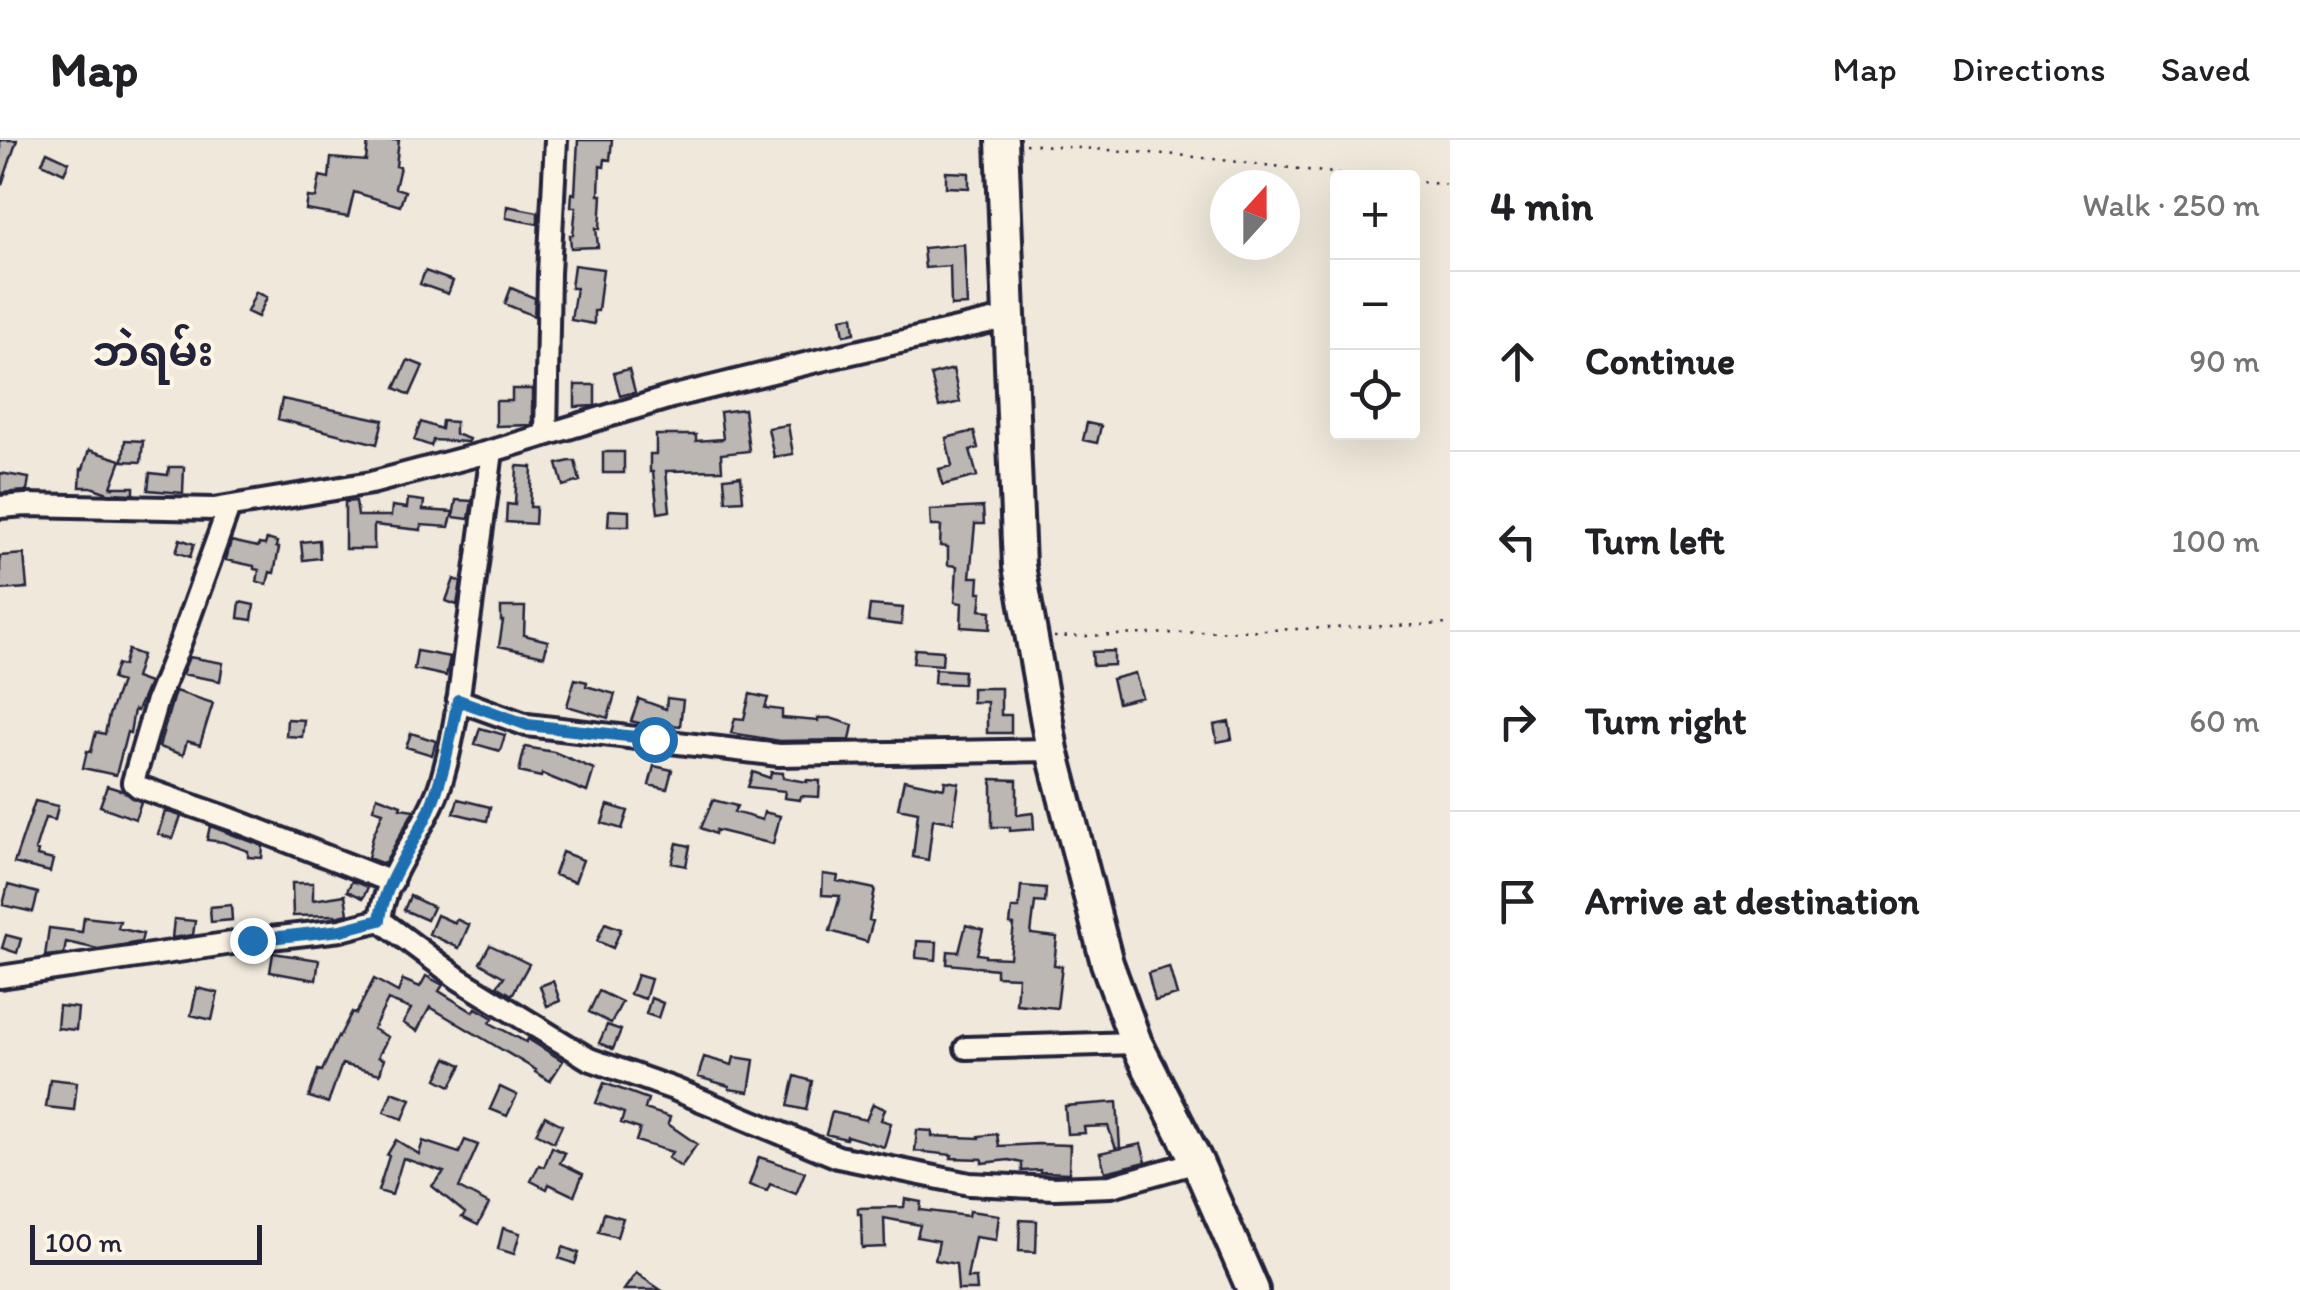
<!DOCTYPE html>
<html lang="en">
<head>
<meta charset="utf-8">
<style>
  :root { --surface:#fff; --page:#f6f6f6; --text:#202124; --muted:#757577; --line:#e0e0e0 }
  body { margin:0; font-family:Itim,"Noto Sans Myanmar",sans-serif; background:var(--page); color:var(--text) }
  .controls { position:absolute; right:30px; top:30px; display:grid; overflow:hidden; border-radius:10px; box-shadow:0 10px 40px #0002 }
  .controls button { width:90px; height:90px; display:grid; place-items:center; padding:0; border:0; border-bottom:2px solid var(--line); background:var(--surface); color:var(--text); font:50px sans-serif }
  .compass { position:absolute; left:1210px; top:30px; width:90px; height:90px; border-radius:50%; background:var(--surface); box-shadow:0 10px 40px #0002; rotate:21deg }
  .scale { position:absolute; left:30px; bottom:25px; width:232px; box-sizing:border-box; padding-left:10px; border:5px solid #22223b; border-top:0; font-size:28px; line-height:35px; white-space:nowrap; color:#22223b; -webkit-text-stroke:8px #fcf5e5; paint-order:stroke }
  .stop { position:absolute; width:30px; height:30px; margin:-22px; border:8px solid #1f6fb2; border-radius:50%; background:#fff }
  .stop.end { background:#1f6fb2; border-color:#fff; box-shadow:0 2px 10px #0008 }
  .list { margin:0; padding:0; list-style:none }
  h2 { display:flex; justify-content:space-between; align-items:center; height:130px; margin:0; padding:0 40px; font-size:42px }
  h2 small { font-size:32px; font-weight:400; color:var(--muted) }
  .list li { display:grid; grid-template-columns:65px 1fr auto; gap:30px; align-items:center; box-sizing:border-box; height:180px; padding:0 40px; border-top:2px solid var(--line) }
  .list b { display:block; font-size:38px; white-space:nowrap }
  .list em { font-size:32px; font-style:normal; color:var(--muted) }
  .icon { flex:none; width:55px; height:55px; fill:none; stroke:currentColor; stroke-width:2; stroke-linecap:round; stroke-linejoin:round }
  .map { position:relative; flex:none; width:1450px; height:1150px; overflow:hidden }
  header { display:flex; align-items:center; gap:60px; box-sizing:border-box; height:140px; padding:0 50px; background:var(--surface); border-bottom:2px solid var(--line) }
  header strong { font-size:48px }
  nav { display:flex; gap:55px; margin-inline-start:auto; font-size:35px }
  main { display:flex }
  aside { flex:1; background:var(--surface) }
  .map>svg:first-child { display:block }
</style>
</head>
<body>
<header>
<strong>Map</strong>
<nav><a>Map</a><a>Directions</a><a>Saved</a></nav>
</header>
<main>
<div class="map">
<svg width="1450" height="1150" viewBox="0 0 1450 1150">
  <rect width="100%" height="100%" fill="#efe8db"/>
  <filter id="ink" filterUnits="userSpaceOnUse"><feTurbulence type="fractalNoise" baseFrequency=".01" numOctaves="2"/><feDisplacementMap in="SourceGraphic" scale="20" xChannelSelector="R" yChannelSelector="G"/><feConvolveMatrix kernelMatrix="1 2 1 2 8 2 1 2 1" color-interpolation-filters="sRGB"/></filter>
  <g filter="url(#ink)">
    <path fill="#bcb7b3" stroke="#22223b" stroke-width="2.5" d="M0 0H17L2 44 0 43Z
      M368 0H399L396 26 400 27 395 48 405 51 400 66 354 52 348 77 306 70 308 57 316 58 320 36 329 38 331 18 366 21Z
      M578 0H612L610 20 605 19 604 27 600 26 599 55H602L600 89 596 88 598 107 571 108 570 95H573L576 67H571L572 53 575 54Z
      M47 12 69 22 64 33 42 23Z
      M946 32 969 33V48L946 47Z
      M507 66 538 72V84L506 78Z
      M964 104 967 165 951 166 950 126 925 128 923 108Z
      M574 125 603 129 598 171H594V184L571 180 576 148H571Z
      M425 131 453 141 448 154 420 144Z
      M511 148 535 158 534 176 505 164Z
      M256 152 267 157 258 177 247 172Z
      M853 176 855 193 844 195 841 178Z
      M408 220 423 226 410 255 395 248Z
      M629 229 635 252 620 256 614 233Z
      M953 229 960 262 939 267 931 235Z
      M575 245H595V266L575 267Z
      M512 249H532V285L496 286V261H512Z
      M282 259 383 280 377 304 278 279Z
      M744 269 749 311 721 314 722 330 666 331 670 371 658 373 653 332H650V314H656V295H696V301L723 299 720 272Z
      M442 281 455 282V294L469 299 468 302 433 300 431 306 414 300 421 282 441 289Z
      M1087 283 1101 286 1097 303 1083 300Z
      M788 285 793 314 774 317 768 288Z
      M974 291 978 308 970 310 977 336 943 345 939 329 952 326 946 298Z
      M125 300 143 301 141 322 123 321Z
      M89 310 121 320 111 347H134V354L108 353 91 347H80L81 329H83Z
      M603 312H624V333H603Z
      M570 321H575L580 341 563 346 557 324Z
      M517 326 532 327 530 367H536L535 384 506 382 507 364 515 365Z
      M169 327H184L183 353 148 350 150 333 168 335Z
      M0 333 29 338 27 351 0 353Z
      M741 336 743 360 726 361 724 338Z
      M408 359 424 361 423 370 453 372 449 387 421 385V390L374 385V409H345V362L356 361 358 376H391L392 366 407 368Z
      M456 360 472 361 469 379 453 377Z
      M983 367 984 384H975L970 437H979L978 452H982L980 470 991 471 990 489 961 487 962 463 955 462 957 426 948 425V407L940 406 941 386H931L930 370Z
      M609 370 629 371V386H608Z
      M180 399 194 404 190 417 176 412Z
      M267 399 277 402 276 407 279 408 274 433 270 432 267 444 257 442 259 430 254 429V426L226 420 231 401 258 407 259 404 265 405Z
      M319 400 320 418 303 420 301 402Z
      M24 414 27 448 0 450V416Z
      M454 439 461 442 457 465 446 461Z
      M240 462 254 465 252 480 238 478Z
      M870 465 903 468 901 485 868 481Z
      M501 467H525L524 495 548 501 544 516 499 506 503 481H501Z
      M915 509 943 511 942 525 913 523Z
      M128 510 142 515 135 538 149 543 137 571 134 570 130 593 127 592 116 635 83 628 87 611 91 612 96 592 105 594 109 575 121 542 112 539 117 524 123 526Z
      M417 511 450 517 446 536 414 529Z
      M1114 511V525L1093 526 1092 512Z
      M189 517 223 523 220 541 182 534Z
      M935 529 964 531 963 544 934 543Z
      M1135 533 1142 557 1118 563 1112 539Z
      M575 539 587 542 586 546 615 554 608 578 567 566Z
      M972 548H1001V575H1011V593H987V562H972Z
      M175 551 213 563 200 605 187 601 183 615 159 607Z
      M750 554 768 558 765 568 782 570V578L818 581V578H830L853 585 850 600 780 601 731 593 735 578 744 579Z
      M667 558 683 560 680 586 648 583 647 585 631 581 639 559 666 569Z
      M287 579 304 580 302 597 286 596Z
      M1229 582 1232 599 1217 602 1214 585Z
      M480 588 505 595 500 611 475 604Z
      M411 593 436 601 432 615 406 607Z
      M525 607 554 612 594 629 587 652 542 634 541 637 519 632Z
      M654 626 672 630 667 649 649 645Z
      M753 632 770 638 771 632 783 633V638L807 642V640L820 641 819 657 801 656 800 660 784 658 785 651 748 647Z
      M992 639 1017 640V675L1033 673 1034 689 1010 691V687H992Z
      M904 640 944 648 945 641 959 643 953 682 933 679 928 720 913 717 918 672 898 668Z
      M107 646 123 651 141 662 135 679 100 666Z
      M377 656 401 665 400 668 414 670 384 724 368 718 373 696 383 672 373 669Z
      M458 659 490 667 487 681 454 673Z
      M713 660 737 666 734 672 762 680 764 672 780 676 773 704 716 690 715 694 701 688Z
      M35 661 58 666 55 680 45 678 35 710 38 711 37 716 53 720 50 732 14 723Z
      M608 665 628 671 622 689 602 683Z
      M165 671 181 676 173 699 158 694Z
      M210 686 263 706 262 718 248 717V711L223 702 207 700Z
      M677 703 690 706 686 726 672 723Z
      M562 712 583 720 575 742 554 735Z
      M823 734 838 736 837 741 875 749 869 780 873 781 867 802 830 791 840 756 822 755Z
      M352 741 368 747 363 758 347 751Z
      M292 743H313V760L345 755 348 774 335 777V775L293 776Z
      M8 745 38 753 33 772 3 765Z
      M1021 746 1046 748 1045 763 1035 762 1031 794 1057 797 1054 825 1062 826 1057 868 1016 864 1018 837 996 836V829L947 824 948 811 959 812 966 785 983 790 977 814 985 815V817L1010 818 1014 785 1010 784 1012 768H1019Z
      M410 756 433 767 427 780 404 770Z
      M231 765 232 780 211 782 210 767Z
      M437 775 455 783 456 779 469 785 459 808 429 794Z
      M84 777 120 781 118 788 143 794 141 802 98 809 66 802 64 814 45 816 49 788 82 792Z
      M174 779 195 781 193 795 172 798Z
      M605 783 621 789 613 808 597 801Z
      M6 795 21 799 17 813 2 808Z
      M917 801 937 802 936 820 916 818Z
      M490 805 529 824 512 855 497 846 504 837 480 823Z
      M273 813 319 820 316 840 270 832Z
      M1169 827 1177 855 1155 861 1148 833Z
      M637 835 651 839 645 859 630 854Z
      M426 836 443 845 439 851 473 872 476 868 493 878 490 883 526 902 528 899 563 921 550 941 535 932 536 930 430 867 417 891 403 883 411 869 388 860 373 889 388 897 378 917 384 919 380 934 342 924 328 963 309 957 318 930 322 931 338 896 339 897 352 872 356 874 374 839 398 852 403 840 420 847Z
      M553 841 560 861 547 866 540 846Z
      M197 848 218 853 212 880 191 875Z
      M599 851 622 862 611 883 589 872Z
      M651 858 663 863 658 878 646 874Z
      M59 866 78 868 76 890 57 888Z
      M607 885 621 890 613 909 599 903Z
      M704 917 732 925 734 917 754 920 749 952 729 949V946L698 937Z
      M447 918 462 925 451 946 437 939Z
      M795 936 812 941 806 970 788 966Z
      M50 939 77 942 74 970 46 967Z
      M604 943 648 959 645 969 670 977 668 984 697 1004 681 1027 668 1018 672 1012 636 1001 640 989 621 983 624 973 596 963Z
      M500 947 517 955 507 976 490 969Z
      M392 952 411 959 403 979 384 972Z
      M1117 962 1120 1008 1116 1009 1108 986 1084 987 1085 993 1067 994 1065 966Z
      M873 964 885 969 881 980 891 983 884 1007 847 996 846 999 826 994 832 972 866 980Z
      M545 976 562 985 554 1002 536 993Z
      M917 990 932 991V996L979 998V996L997 994 999 1006 1037 1004 1070 1005 1069 1033 1040 1032V1030L1022 1031V1023L1009 1020 982 1023V1019L951 1018 952 1015 915 1011Z
      M396 1000 419 1014 423 1001 459 1013 465 1000 478 1005 459 1048 489 1064 478 1085 462 1077 465 1073 432 1046 444 1032 403 1018 392 1055 378 1051 389 1016 387 1015Z
      M1141 1004 1146 1022 1105 1032 1100 1013Z
      M552 1007 565 1013 560 1023 583 1034 574 1056 549 1044 547 1049 531 1041 539 1025 544 1027Z
      M759 1017 805 1032 796 1054 770 1044 767 1051 749 1045Z
      M905 1059 921 1062 920 1070 968 1076 969 1071 999 1075 996 1100 975 1097 967 1138H976L977 1150H958L956 1124 935 1120 939 1101 917 1097 920 1085 884 1078 885 1107 862 1108 861 1074H858V1068L904 1067Z
      M604 1073 623 1078 617 1097 599 1092Z
      M1020 1080 1037 1081 1036 1112 1019 1111Z
      M503 1088 520 1093 514 1114 498 1109Z
      M563 1107 579 1113 575 1124 559 1118Z
      M636 1133 661 1150H624Z"/>
    <g fill="none" stroke-linecap="round" stroke-linejoin="round">
      <g stroke="#22223b" stroke-width="28">
        <path id="minor" d="M546 294 549 133 556 0
          M0 367 26 365 214 369 371 343 492 311 671 257 821 220 1010 177
          M229 367 180 503 157 560 133 642 139 647 231 679 392 742
          M458 560 527 585 779 615 1052 610
          M380 780 459 839 589 919 674 949 838 1017 969 1044 1054 1048 1111 1046 1197 1022
          M0 837 253 800 341 790 380 780C386 729 428 688 442 639 455 595 460 548 466 503 475 439 484 375 492 311
          M966 908 1136 903"/>
      </g>
      <g stroke="#22223b" stroke-width="38">
        <path id="highway" d="M1002 0 1019 426 1052 610 1107 823 1136 903 1197 1022 1253 1150"/>
      </g>
      <path stroke="#22223b" stroke-width="2.5" stroke-dasharray="2.5 8" stroke-linecap="butt" d="M1025 4 1178 15 1377 38
        M1412 41 1450 45
        M1054 497 1450 484"/>
      <use href="#minor" stroke="#fcf5e5" stroke-width="20"/>
      <use href="#highway" stroke="#fcf5e5" stroke-width="30"/>
    </g>
  </g>
  <g fill="none" stroke-linecap="round" stroke-linejoin="round" filter="url(#ink)">
    <path stroke="#1f6fb2" stroke-width="12" d="M252 800 341 790 380 780C384 741 412 708 428 673 444 637 450 599 458 560L528 585 654 599"/>
  </g>
  <g text-anchor="middle" stroke-width="8" stroke-linejoin="round" paint-order="stroke">
    <g font-size="42" font-weight="bold" fill="#22223b" stroke="#fcf5e5">
      <text x="153" y="226">ဘဲရမ်း</text>
    </g>
  </g>
</svg>
<div class="controls">
<button>+</button>
<button>−</button>
<button><svg class="icon" aria-label="locate" viewBox="0 0 24 24"><circle cx="12" cy="12" r="6"/><path d="M12 2v4M12 18v4M2 12h4M18 12h4"/></svg></button>
</div>
<svg class="compass" viewBox="-18 -18 36 36"><path d="M0-13l5 13h-10z" fill="#e53935"/><path d="M0 13l5-13h-10z" fill="#757577"/></svg>
<div class="scale">100 m</div>
<div class="stop" style="left:654px;top:599px"></div>
<div class="stop end" style="left:252px;top:800px"></div>
</div>
<aside>
<h2>4 min<small>Walk · 250 m</small></h2>
<ul class="list">
<li><svg class="icon" aria-label="ahead" viewBox="0 0 24 24"><path d="M12 20V5M6 11l6-6 6 6"/></svg><div><b>Continue</b></div><em>90 m</em></li>
<li><svg class="icon" aria-label="left" viewBox="0 0 24 24"><path d="M17 20v-9H6M10 6l-5 5 5 5"/></svg><div><b>Turn left</b></div><em>100 m</em></li>
<li><svg class="icon" aria-label="right" viewBox="0 0 24 24"><path d="M7 20v-9h11M14 6l5 5-5 5"/></svg><div><b>Turn right</b></div><em>60 m</em></li>
<li><svg class="icon" aria-label="arrive" viewBox="0 0 24 24"><path d="M6 21V4h12l-3 4 3 4H6"/></svg><div><b>Arrive at destination</b></div></li>
</ul>
</aside>
</main>
</body>
</html>
